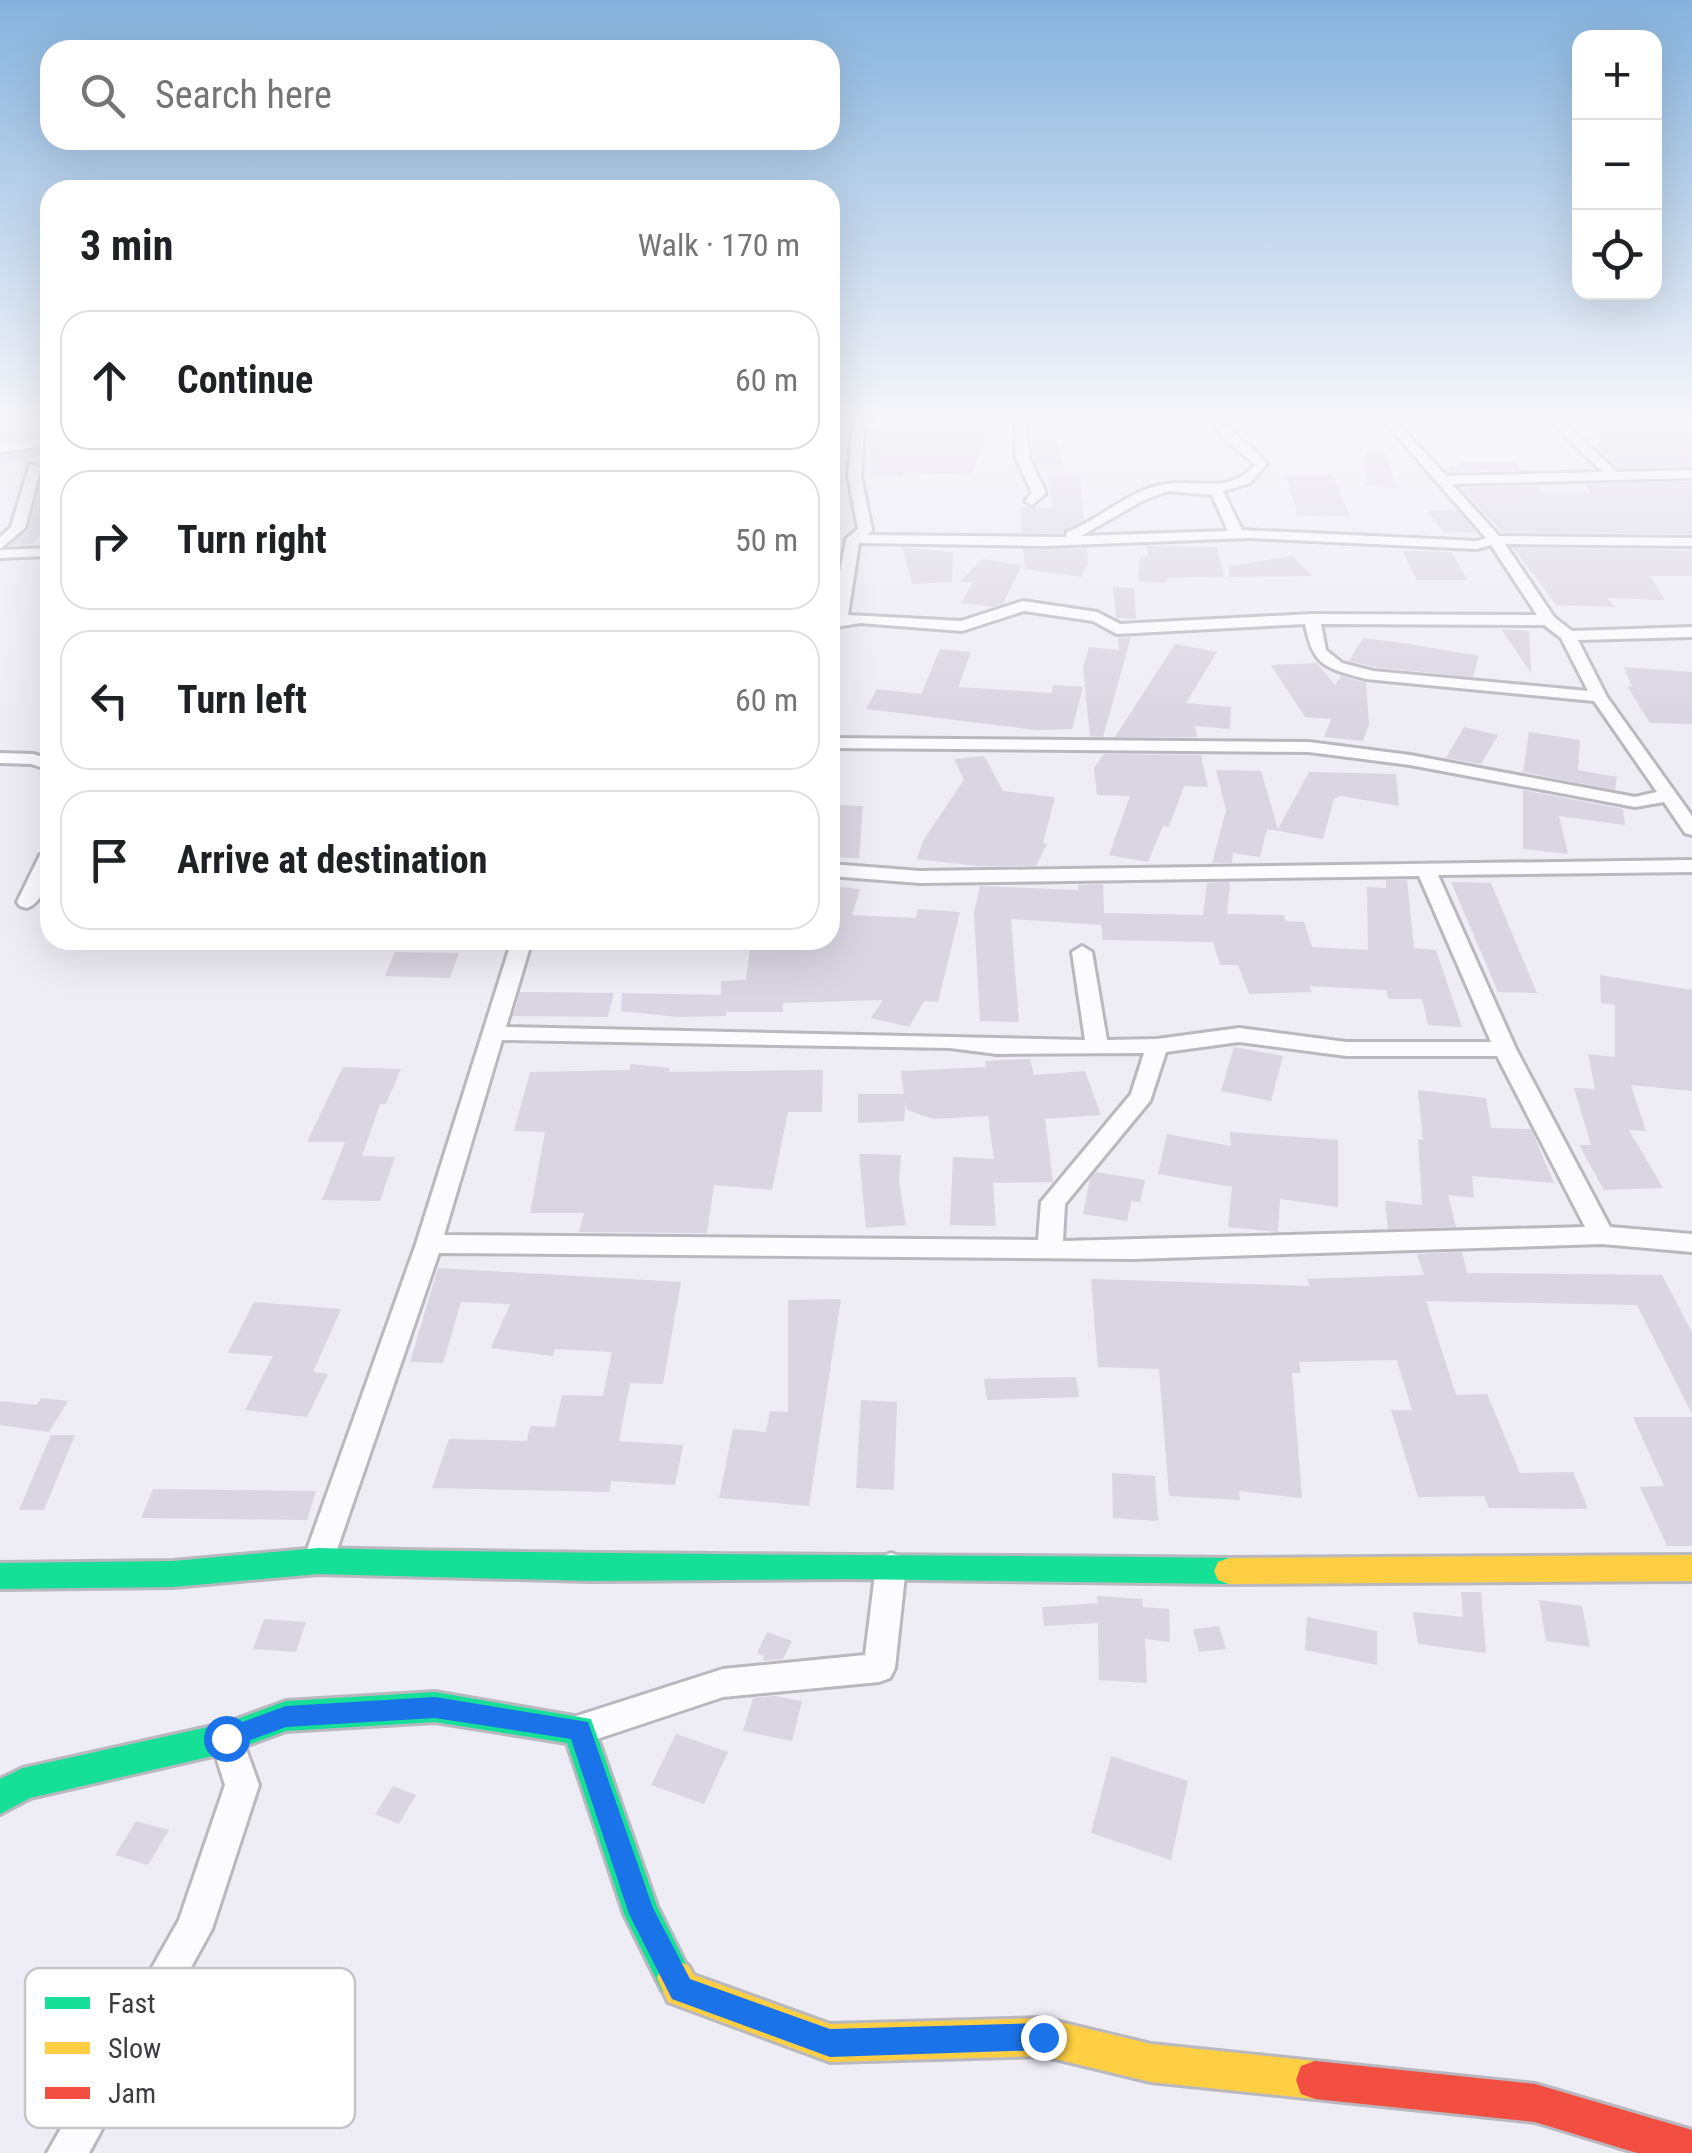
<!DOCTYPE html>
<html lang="en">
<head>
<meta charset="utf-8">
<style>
  :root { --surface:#fff; --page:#f2f2f2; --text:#202124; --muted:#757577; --line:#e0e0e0 }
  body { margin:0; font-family:"Roboto Condensed",sans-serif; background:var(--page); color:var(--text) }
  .controls { position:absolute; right:30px; top:30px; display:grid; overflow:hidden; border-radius:20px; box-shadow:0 10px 40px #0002 }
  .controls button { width:90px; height:90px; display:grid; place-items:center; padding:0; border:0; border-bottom:2px solid var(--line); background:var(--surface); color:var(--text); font:50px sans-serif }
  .stop { position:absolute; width:30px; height:30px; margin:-22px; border:8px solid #1a73e8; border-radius:50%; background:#fff }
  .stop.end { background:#1a73e8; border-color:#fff; box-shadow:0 2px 10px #0008 }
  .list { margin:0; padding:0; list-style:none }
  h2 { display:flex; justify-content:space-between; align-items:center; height:130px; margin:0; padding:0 40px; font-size:42px }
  h2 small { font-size:32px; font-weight:400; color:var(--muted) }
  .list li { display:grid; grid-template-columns:65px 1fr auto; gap:30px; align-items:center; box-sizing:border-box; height:140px; margin:0 20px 20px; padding:0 20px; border:2px solid var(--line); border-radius:30px }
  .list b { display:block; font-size:38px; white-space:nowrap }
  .list em { font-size:32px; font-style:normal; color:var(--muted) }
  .icon { flex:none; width:55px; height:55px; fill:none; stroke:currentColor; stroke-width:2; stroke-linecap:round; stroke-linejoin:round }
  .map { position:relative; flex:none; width:1692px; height:2153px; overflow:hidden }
  .search { position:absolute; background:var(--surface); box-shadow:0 10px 40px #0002; left:40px; top:40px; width:800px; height:110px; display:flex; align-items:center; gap:25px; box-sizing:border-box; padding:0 35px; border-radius:30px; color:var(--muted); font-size:38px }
  .panel { position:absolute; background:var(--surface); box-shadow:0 10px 40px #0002; left:40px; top:180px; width:800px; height:770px; border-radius:30px }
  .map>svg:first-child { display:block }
</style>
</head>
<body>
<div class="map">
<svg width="1692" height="2153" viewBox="0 0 1692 2153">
  <rect width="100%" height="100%" fill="#eeecf5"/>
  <path fill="#d9d5e2" d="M0 420H44L50 434 0 440Z
    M1585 420H1692V466L1618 468 1601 452Z
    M940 425 990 428 971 475 904 472 902 477 872 476 868 426Z
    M1032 441H1058L1063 464 1036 465Z
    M50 450V518L34 544 10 545 29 529 47 455 0 465V456Z
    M1365 451 1385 452 1397 488 1365 486Z
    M1457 462H1515L1522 470 1451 472 1448 466 1461 467Z
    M1285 475H1333L1350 516 1298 515Z
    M1048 476H1080L1084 520 1063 533H1022L1020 507 1052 508Z
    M1692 482V534L1502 532 1461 488 1536 486 1542 493H1591L1585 484Z
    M1457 510 1476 532 1444 533 1427 511Z
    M1147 546 1217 547 1224 577 1167 578 1166 583 1138 581 1140 557H1148Z
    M902 547 953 552 952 582 912 584Z
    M1087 548 1088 564 1081 577 1025 569 1023 549Z
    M1513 548 1692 550V576H1650L1665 600 1607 598 1615 607 1556 605Z
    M1402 551 1451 552 1468 580H1417Z
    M1293 556 1312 576 1229 577V566Z
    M982 559 1022 565 1003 604 993 607 961 603 973 582H960Z
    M1113 587 1134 588 1136 619 1116 618Z
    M1501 629 1529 631 1531 673Z
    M1131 637 1103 737 1090 736 1083 668 1089 647 1119 650 1118 638Z
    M1363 638 1403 643 1479 656 1473 677 1374 667 1349 661Z
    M1175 644 1217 652 1186 703 1231 707 1230 729 1195 726 1197 737H1115Z
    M940 649 971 652 958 687 1052 693 1053 685 1083 687 1072 729 1036 730 866 709 877 689 921 694Z
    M1317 663 1335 685 1341 676 1366 683 1369 724 1363 741 1324 737 1331 719 1305 717 1271 665Z
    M1624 667 1692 672V724L1650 723 1627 686 1632 687Z
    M1464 727 1498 735 1481 764 1446 758Z
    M1529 732 1580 740 1578 770 1617 777 1615 790 1523 772Z
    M1104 754 1201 755 1208 787 1184 786 1169 827 1163 826 1148 862 1109 855 1130 796 1097 795 1094 768Z
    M984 756 1003 791 1055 797 1043 843 1047 844 1036 866H977L917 859 923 841 964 780 954 759Z
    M1216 770 1261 771 1278 829 1309 772 1396 774 1399 806 1341 796 1334 799 1323 839 1267 829 1260 857 1233 853 1232 863H1212L1226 810Z
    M1523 790 1623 809 1625 825 1559 816 1568 854 1523 849Z
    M830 805 863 806 859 858 830 857Z
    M1386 880H1407L1414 948 1436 950 1462 1027 1428 1025 1422 999H1389L1386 990 1309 986 1312 992 1249 994 1238 965H1220L1213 942 1103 940 1101 925 1011 919 1019 1022 980 1021 974 913 980 886 1078 890V885L1103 884 1104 913 1203 915 1207 883 1230 882 1227 914 1284 915 1286 921 1304 922 1312 947 1368 950 1367 887 1386 888Z
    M1451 882 1491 883 1537 993 1498 992Z
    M838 887 860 889 852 915 916 918 918 909 960 912 938 1002 924 1001 909 1027 871 1018 883 1000 783 1003V1012H726V1016L678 1017 621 1011 622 993 721 995V981L746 980 751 940H830V911Z
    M395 952 459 953 450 978 385 976Z
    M1600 975 1692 990V1091L1631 1085 1646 1131 1629 1130 1663 1188 1604 1190 1579 1145H1591L1574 1088 1595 1089 1588 1054 1615 1057V1005L1601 1003Z
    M520 992 614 993 608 1017 513 1016Z
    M1234 1047 1283 1056 1271 1101 1221 1091Z
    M1030 1059 1034 1075 1085 1071 1101 1115 1045 1119 1053 1182 993 1183 996 1226 950 1225 953 1157 994 1159 988 1116 933 1119 907 1110 906 1101 904 1121 858 1123V1094H904L901 1071 986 1067 985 1061Z
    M631 1064 670 1068 669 1072 823 1070 822 1112H788L772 1190 714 1185 707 1233 579 1232 584 1213H530L545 1132 514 1131 530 1072 629 1070Z
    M343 1067 401 1069 386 1104H380L362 1156 395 1157 380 1201 322 1200 345 1142H307Z
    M1418 1090 1486 1098 1491 1128 1531 1129 1554 1183 1472 1176 1474 1198 1448 1195 1456 1227 1388 1229 1385 1201 1422 1205 1418 1139 1423 1140Z
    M1230 1132 1338 1140V1207L1280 1199 1278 1232 1228 1227 1232 1187 1158 1174 1167 1134 1231 1146Z
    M859 1154 901 1155 899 1181 906 1225 866 1228Z
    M1096 1172 1145 1180 1140 1202 1131 1201 1127 1221 1083 1214 1090 1179Z
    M1462 1252 1467 1273 1662 1275 1692 1332V1414L1637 1305 1426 1301 1456 1395 1487 1394 1520 1473 1573 1472 1588 1509 1489 1508 1484 1496 1418 1497 1391 1410H1412L1397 1360 1299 1362 1301 1373H1292L1302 1498 1239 1491 1240 1500 1169 1496 1159 1369 1098 1367 1091 1279 1310 1286 1307 1279 1424 1275 1417 1254Z
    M438 1268 681 1282 663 1384 630 1383 619 1441 683 1445 675 1485 611 1481 609 1492 432 1488 449 1439 527 1441 530 1426 555 1427 562 1395 603 1396 612 1352 555 1349 553 1356 491 1348 510 1304 461 1302 443 1363 410 1362Z
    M841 1299 809 1506 719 1498 733 1429 766 1432 770 1411 788 1412V1300Z
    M254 1302 341 1309 313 1372 328 1374 307 1417 245 1410 273 1356 228 1353Z
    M1076 1377 1079 1397 987 1400 984 1379Z
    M41 1398 68 1401 49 1432 0 1425V1401L37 1405Z
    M861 1400 897 1402 894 1490 856 1488Z
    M1633 1417H1692V1546H1667L1640 1487 1664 1486Z
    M51 1435H75L44 1510H19Z
    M1112 1473 1155 1476 1158 1521 1113 1518Z
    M153 1489 316 1491 307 1520 141 1518Z
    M1461 1592H1481L1486 1653 1418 1644 1413 1612 1463 1617Z
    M1097 1596 1143 1599V1607L1169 1609 1170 1642 1145 1639 1147 1683 1099 1680 1098 1623 1044 1626 1042 1607 1098 1603Z
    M1539 1600 1582 1606 1590 1647 1546 1641Z
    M1307 1617 1377 1631V1665L1305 1650Z
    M264 1619 306 1622 296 1652 253 1649Z
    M1219 1626 1226 1649 1199 1652 1193 1629Z
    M767 1632 792 1641 783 1659 763 1661 764 1656 757 1653Z
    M775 1696 802 1701 792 1741 743 1731 753 1698Z
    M676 1734 728 1752 704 1804 651 1785Z
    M1111 1756 1188 1781 1171 1860 1091 1833Z
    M393 1786 416 1795 399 1824 375 1814Z
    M136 1821 169 1830 148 1865 115 1855Z"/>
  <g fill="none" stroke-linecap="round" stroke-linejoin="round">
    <g stroke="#b9b8bf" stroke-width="6">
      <path id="street" d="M853 420H865L861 476 872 530 867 535 1066 537 1067 532C1101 519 1130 489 1166 484 1198 479 1232 495 1255 464L1223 438 1212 420H1224C1234 439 1255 446 1267 464L1250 483 1223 491 1242 530 1477 541 1486 538 1383 420H1395L1446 476 1603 472 1548 420H1561L1617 472 1692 470V478L1452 484 1499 536 1692 538V546L1505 544 1554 617 1572 631 1692 627V637L1578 640 1607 697 1692 816V835L1685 833 1664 802 1635 807 1410 765 1309 752 830 748V738L1309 742 1410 755 1635 797 1657 792 1594 701 1366 679C1326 668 1313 667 1305 624L1117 634 1093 621 1024 611 962 631 860 623 830 628 846 539 858 529 848 476ZM1168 491 1212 495 1228 531 1081 536 1142 501ZM1249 538 1477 549 1491 545 1537 615 1312 614 1120 624 1097 612 1023 601 961 621 848 615 859 543 1044 546ZM1321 624 1544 625 1561 638 1588 691 1373 671 1342 663 1326 650Z
        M1015 420H1027L1029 458 1046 493 1032 505 1025 501 1032 493 1016 458Z
        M50 438V446L0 452V444Z
        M30 464 41 467 25 528 0 549V537L11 527Z
        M50 548V556L0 558V550Z
        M0 753 33 754 50 759V770L31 764 0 763Z
        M50 849C50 869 48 900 27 908L20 906 17 902 40 855Z
        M1692 860V872L1438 875 1516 1049 1610 1227 1692 1234V1252L1602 1244 1133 1259 439 1253 333 1561 329 1570 318 1574 307 1570 303 1561 416 1244 512 940H532L506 1027 1085 1040 1072 952 1082 946 1092 952 1107 1040 1157 1039 1239 1028 1346 1042H1491L1419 876 920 883 830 876V864L920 871ZM502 1040 950 1048 997 1054 1144 1053 1131 1094 1041 1202 1038 1240 444 1235ZM1239 1042 1346 1056H1497L1585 1227 1063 1241 1065 1204 1150 1101 1166 1052Z
        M891 1553 902 1557 906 1566 895 1668 890 1678 879 1682 723 1697 579 1745 567 1741 563 1730 567 1719 723 1669 865 1655 876 1566 880 1557Z
        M226 1723 238 1727 259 1785 212 1929 89 2153H47L179 1920 225 1785 210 1738 214 1727Z"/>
    </g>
    <g stroke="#b9b8bf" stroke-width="6">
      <path id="fast" d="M318 1548C622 1556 925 1554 1229 1558L1240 1562 1244 1571 1240 1580 1229 1584 845 1579 591 1581 318 1574 173 1587 0 1589V1563L173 1561Z
        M435 1692 591 1719 657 1906 693 1978 688 1991 675 1996 662 1991 624 1914 567 1743 435 1722 286 1731 226 1753 30 1798 0 1814V1779L23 1768 226 1723 286 1701Z"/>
    </g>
    <g stroke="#b9b8bf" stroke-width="6">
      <path id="slow" d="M1692 1555V1581L1229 1584 1218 1580 1214 1571 1218 1562 1229 1558Z
        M675 1960 688 1965 694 1975 830 2024 1043 2018 1151 2044 1315 2061 1329 2066 1334 2080 1329 2094 1315 2099 1151 2082 1043 2056 830 2062 668 2002 657 1978 662 1965Z"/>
    </g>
    <g stroke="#b9b8bf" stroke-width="6">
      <path id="jam" d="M1315 2061 1535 2084 1692 2130V2153H1637L1535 2122 1315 2099 1301 2094 1296 2080 1301 2066Z"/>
    </g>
    <use href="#street" fill="#fcfcfe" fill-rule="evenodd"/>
    <use href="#fast" fill="#16e098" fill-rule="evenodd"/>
    <use href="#slow" fill="#ffcf43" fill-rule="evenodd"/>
    <use href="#jam" fill="#f24e42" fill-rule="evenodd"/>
  </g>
  <linearGradient id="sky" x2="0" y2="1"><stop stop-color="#85b2dd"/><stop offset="0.58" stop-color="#f7f6fa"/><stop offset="1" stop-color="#f7f6fa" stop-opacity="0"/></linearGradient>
  <rect width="1692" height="721" fill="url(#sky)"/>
  <path fill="#1a73e8" d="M435 1697 588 1722 653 1908 690 1979 830 2029 1043 2023 1053 2027 1057 2037 1053 2046 1043 2050 830 2057 672 1999 629 1914 571 1739 435 1718 286 1727 226 1749 218 1746 214 1738 218 1731 286 1706Z"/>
  <rect x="25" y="1968" width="330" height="160" rx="15" fill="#fff" stroke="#c5c4c6" stroke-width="2.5"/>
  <rect x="45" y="1997" width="45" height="12" fill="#16e098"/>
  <rect x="45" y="2042" width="45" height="12" fill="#ffcf43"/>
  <rect x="45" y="2087" width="45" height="12" fill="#f24e42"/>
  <g font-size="28" fill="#3d3b42">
    <text x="108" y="2013">Fast</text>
    <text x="108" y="2058">Slow</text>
    <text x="108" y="2103">Jam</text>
  </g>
</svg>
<div class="controls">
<button>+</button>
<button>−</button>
<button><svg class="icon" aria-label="locate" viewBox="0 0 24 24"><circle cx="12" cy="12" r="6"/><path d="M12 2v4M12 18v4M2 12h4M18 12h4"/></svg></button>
</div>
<div class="stop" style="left:226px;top:1738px"></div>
<div class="stop end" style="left:1043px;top:2037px"></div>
<div class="search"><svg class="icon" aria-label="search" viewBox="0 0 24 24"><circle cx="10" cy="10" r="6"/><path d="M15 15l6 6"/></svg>Search here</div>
<section class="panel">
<h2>3 min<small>Walk · 170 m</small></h2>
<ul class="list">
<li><svg class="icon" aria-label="ahead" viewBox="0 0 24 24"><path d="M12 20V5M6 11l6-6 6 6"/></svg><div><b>Continue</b></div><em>60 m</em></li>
<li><svg class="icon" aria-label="right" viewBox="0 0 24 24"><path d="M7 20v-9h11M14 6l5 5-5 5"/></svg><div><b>Turn right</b></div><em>50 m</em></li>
<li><svg class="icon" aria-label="left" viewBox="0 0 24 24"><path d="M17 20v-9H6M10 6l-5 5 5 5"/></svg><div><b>Turn left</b></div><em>60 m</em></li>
<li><svg class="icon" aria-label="arrive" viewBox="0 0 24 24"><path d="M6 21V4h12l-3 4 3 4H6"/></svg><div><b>Arrive at destination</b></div></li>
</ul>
</section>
</div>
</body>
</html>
